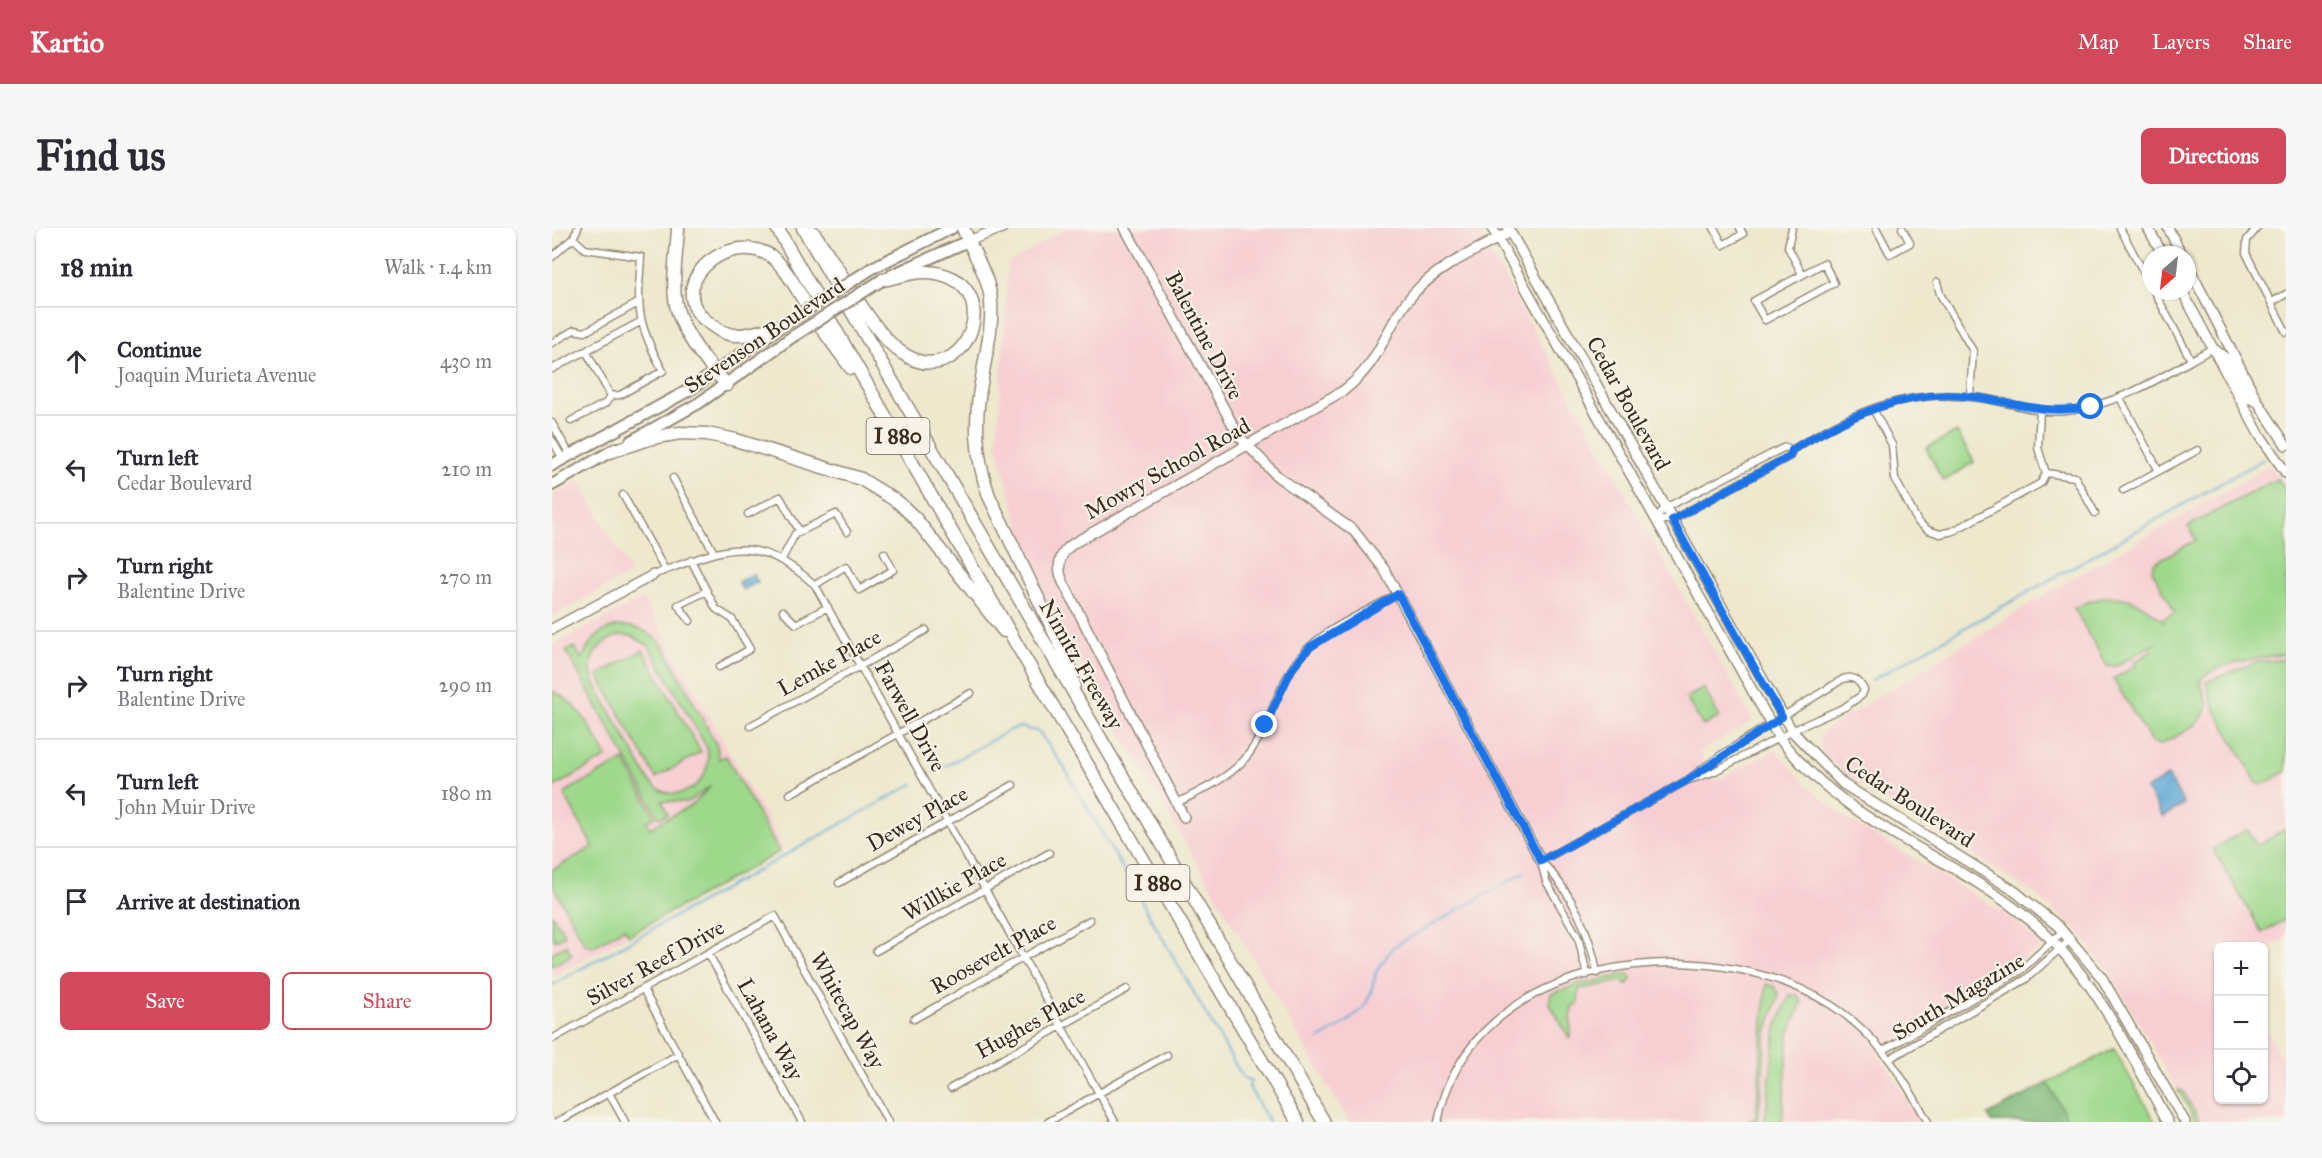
<!DOCTYPE html>
<html lang="en">
<head>
<meta charset="utf-8">
<style>
  :root { --surface:#fff; --page:#f7f7f7; --text:#2b2b33; --muted:#7c7c81; --line:#e1e1e2; --accent:#d1495b }
  body { margin:0; font-family:"IM FELL Great Primer",serif; background:var(--page); color:var(--text) }
  .controls { position:absolute; right:18px; bottom:18px; display:grid; overflow:hidden; border-radius:9px; box-shadow:0 2px 4px #0004 }
  .controls button { width:54px; height:54px; display:grid; place-items:center; padding:0; border:0; border-bottom:2px solid var(--line); background:var(--surface); color:var(--text); font:30px sans-serif }
  .compass { position:absolute; left:1590px; top:18px; width:54px; height:54px; border-radius:50%; background:var(--surface); box-shadow:0 2px 4px #0004; rotate:208deg }
  .stop { position:absolute; width:18px; height:18px; margin:-14px; border:4px solid #1a73e8; border-radius:50%; background:#fff }
  .stop.end { background:#1a73e8; border-color:#fff; box-shadow:0 2px 6px #0008 }
  .list { margin:0; padding:0; list-style:none }
  h2 { display:flex; justify-content:space-between; align-items:center; height:78px; margin:0; padding:0 24px; font-size:26px }
  h2 small { font-size:20px; font-weight:400; color:var(--muted) }
  .list li { display:grid; grid-template-columns:39px 1fr auto; gap:18px; align-items:center; box-sizing:border-box; height:108px; padding:0 24px; border-top:2px solid var(--line) }
  .list b { display:block; font-size:22px; white-space:nowrap }
  .list p { margin:0; font-size:20px; white-space:nowrap; color:var(--muted) }
  .list em { font-size:20px; font-style:normal; color:var(--muted) }
  .actions { display:flex; gap:12px; padding:18px 24px }
  .actions a { flex:1; padding:14px 0; border:2px solid var(--accent); border-radius:9px; text-align:center; font-size:21px; color:var(--accent) }
  .actions .main { background:var(--accent); color:#fff }
  .icon { flex:none; width:33px; height:33px; fill:none; stroke:currentColor; stroke-width:2; stroke-linecap:round; stroke-linejoin:round }
  .map { position:relative; flex:none; width:1734px; height:894px; overflow:hidden; border-radius:9px }
  header { display:flex; align-items:center; gap:36px; box-sizing:border-box; height:84px; padding:0 30px; background:var(--accent); color:#fff }
  header strong { font-size:28px }
  nav { display:flex; gap:33px; margin-inline-start:auto; font-size:21px }
  .intro { display:flex; align-items:center; justify-content:space-between; box-sizing:border-box; height:144px; padding:0 36px }
  h1 { margin:0; font-size:42px }
  .button { padding:15px 27px; border-radius:9px; background:var(--accent); color:#fff; font-size:21px; font-weight:700 }
  main { display:flex; gap:36px; padding:0 36px }
  aside { flex:1; background:var(--surface); border-radius:9px; box-shadow:0 2px 4px #0004 }
  .map>svg:first-child { display:block }
</style>
</head>
<body>
<header>
<strong>Kartio</strong>
<nav><a>Map</a><a>Layers</a><a>Share</a></nav>
</header>
<div class="intro"><h1>Find us</h1><a class="button">Directions</a></div>
<main>
<aside>
<h2>18 min<small>Walk · 1.4 km</small></h2>
<ul class="list">
<li><svg class="icon" aria-label="ahead" viewBox="0 0 24 24"><path d="M12 20V5M6 11l6-6 6 6"/></svg><div><b>Continue</b><p>Joaquin Murieta Avenue</p></div><em>430 m</em></li>
<li><svg class="icon" aria-label="left" viewBox="0 0 24 24"><path d="M17 20v-9H6M10 6l-5 5 5 5"/></svg><div><b>Turn left</b><p>Cedar Boulevard</p></div><em>210 m</em></li>
<li><svg class="icon" aria-label="right" viewBox="0 0 24 24"><path d="M7 20v-9h11M14 6l5 5-5 5"/></svg><div><b>Turn right</b><p>Balentine Drive</p></div><em>270 m</em></li>
<li><svg class="icon" aria-label="right" viewBox="0 0 24 24"><path d="M7 20v-9h11M14 6l5 5-5 5"/></svg><div><b>Turn right</b><p>Balentine Drive</p></div><em>290 m</em></li>
<li><svg class="icon" aria-label="left" viewBox="0 0 24 24"><path d="M17 20v-9H6M10 6l-5 5 5 5"/></svg><div><b>Turn left</b><p>John Muir Drive</p></div><em>180 m</em></li>
<li><svg class="icon" aria-label="arrive" viewBox="0 0 24 24"><path d="M6 21V4h12l-3 4 3 4H6"/></svg><div><b>Arrive at destination</b></div></li>
</ul>
<div class="actions"><a class="main">Save</a><a>Share</a></div>
</aside>
<div class="map">
<svg width="1734" height="894" viewBox="0 0 1734 894">
  <rect width="100%" height="100%" fill="#f7f3e8"/>
  <filter id="ink" filterUnits="userSpaceOnUse"><feTurbulence type="fractalNoise" baseFrequency=".0167" numOctaves="2"/><feDisplacementMap in="SourceGraphic" scale="12" xChannelSelector="R" yChannelSelector="G"/><feConvolveMatrix kernelMatrix="1 2 1 2 8 2 1 2 1" color-interpolation-filters="sRGB"/></filter>
  <filter id="wash" filterUnits="userSpaceOnUse"><feTurbulence type="fractalNoise" baseFrequency=".008" numOctaves="4" result="noise"/><feDisplacementMap in="SourceGraphic" scale="24" xChannelSelector="R" yChannelSelector="G"/><feGaussianBlur stdDeviation="1.35" result="paint"/><feColorMatrix in="noise" values="0 0 0 0 0 0 0 0 0 0 0 0 0 0 0 0 0 1.4 0 .05"/><feComposite in="paint" operator="in"/></filter>
  <g filter="url(#wash)">
    <rect width="100%" height="100%" fill="#eee8cd"/>
    <path fill="#f7cfd3" d="M515 0H924L1201 493 1147 524 1163 553 1224 522 1254 557 1297 592 1457 688 1492 718 1324 825 1339 844 1368 894H797L486 364 445 219 456 35Z
      M1718 238 1734 258V710L1712 723V718H1666V872H1712V799L1734 836V894H1644L1558 745 1524 702 1486 668 1294 547 1271 525 1267 511 1274 501 1511 356Z
      M27 253 79 345 0 389V268Z
      M91 370 232 621 0 749V418Z"/>
    <path fill="#9dd88b" stroke="#6c8154" stroke-width="1.5" fill-rule="evenodd" d="M1405 204 1422 234 1394 252 1390 251 1374 220Z
      M1725 251 1734 262V426C1713 429 1659 435 1648 453L1656 477C1651 498 1625 507 1608 517L1600 515 1561 451 1584 438 1582 434 1600 423 1598 419 1604 415 1562 439 1555 438 1522 380C1559 361 1583 367 1612 394L1610 391 1623 384 1600 342 1602 335 1644 312 1636 298Z
      M67 398C87 398 99 404 112 419L165 518 167 531 174 528 227 624 77 707 72 700 41 719 33 716 0 656V642L41 619 13 568 15 563 72 532 103 589 94 594 98 600 140 577 159 558 136 574 110 573 116 586 107 590 14 423 22 419 30 431C37 413 47 402 67 398ZM70 407 80 408 97 418 155 520C163 555 124 582 98 554L40 451C35 428 48 412 70 407Z
      M91 422 149 524 104 550 46 447Z
      M1734 431V543L1710 557 1705 555 1664 484 1654 454 1704 434Z
      M1152 460 1167 489 1151 498 1134 470Z
      M0 463C28 474 41 505 55 529L0 560Z
      M1695 601 1705 618 1732 602 1734 605V691L1710 705 1661 621Z
      M0 686 13 707 3 713 0 707Z
      M14 717 20 727 0 738V725Z
      M1076 746 1080 751 1076 756 1073 757 1072 753 1027 761 1026 776 1020 778 1018 811 997 775 999 766 1027 756Z
      M1214 756 1223 759 1227 767 1214 807 1207 885 1204 894H1198V890L1202 892 1204 887Z
      M1238 767H1245L1250 774 1237 806 1230 894H1213L1224 800Z
      M1562 821 1603 894H1517L1496 855Z
      M1626 862 1631 863 1648 894H1644Z"/>
    <path fill="#7eb877" stroke="#5c714a" stroke-width="1.5" d="M1496 855 1517 894H1440L1436 887Z"/>
    <path fill="#5ea9d6" stroke="#4c6a7a" stroke-width="1.5" d="M201 346 206 354 191 362 186 354Z
      M1616 548 1632 576 1611 589 1594 561Z"/>
    <g fill="none" stroke-linecap="round" stroke-linejoin="round">
      <path stroke="#5ea9d6" stroke-width="2" d="M1320 452 1712 231
        M381 545 458 502 468 499 487 504 512 539 691 850 699 852 697 859 717 894
        M0 757 361 556
        M766 812 794 795 812 779 819 765 824 744 841 719 973 644"/>
    </g>
  </g>
  <g filter="url(#ink)">
    <g fill="none" stroke-linecap="round" stroke-linejoin="round">
      <g stroke="#948976" stroke-width="9">
        <path id="street" d="M1162 0 1171 17 1191 6 1188 0
          M1240 0 1236 19 1250 46
          M1324 0 1338 26 1358 15 1350 0
          M1568 0 1599 58
          M1705 0 1695 12 1694 25 1734 104
          M0 29 21 10 26 0
          M1272 35 1282 55 1213 92 1202 73Z
          M1385 54 1388 66 1421 123 1418 168
          M1602 63 1639 132
          M1720 74 1734 66
          M0 115 22 102 33 104 86 75
          M34 123 59 168
          M0 141 88 94
          M1568 170 1607 243
          M1321 181 1340 217 1343 251 1366 294 1376 302 1388 306 1401 303 1489 255 1494 245 1486 220 1488 183
          M19 193 54 175 59 168 68 167 111 143C85 95 85 83 89 29L33 21 21 10
          M0 195 18 227
          M0 212 11 231
          M1494 245 1523 249 1543 285
          M121 250 161 323
          M1571 262 1646 222
          M71 267 113 342
          M196 286 228 269 248 304
          M1103 291 1113 280 1233 219 1240 222
          M1103 292H1120L1238 228 1240 222C1300 184 1357 159 1429 170 1458 174 1485 186 1515 183 1569 177 1614 146 1661 120
          M230 331 243 306 284 286 295 304
          M139 332 164 381 180 391 198 421 167 439
          M101 347C170 322 200 301 263 357L563 894
          M263 357 294 338 307 362 341 342 332 325
          M231 383 244 396 276 379
          M138 393 126 377 155 363
          M198 498 374 402
          M238 566 419 465
          M625 575C648 563 673 552 691 533 718 503 723 459 749 428 772 400 815 384 846 366
          M989 633 1134 553 1169 527 1291 451C1302 447 1307 453 1312 462L1310 467 1293 479 1248 499 1161 544 1134 553
          M989 633C1019 663 1038 704 1045 745
          M989 634 994 653 1026 709 1035 747
          M287 655 461 557
          M324 723 497 625
          M156 725 250 894
          M91 761 163 894
          M362 791 538 692
          M0 811 223 688 336 894
          M1332 822 1468 743 1511 703
          M1339 830 1474 751 1519 711
          M399 860 575 761
          M57 865 73 894
          M5 894 125 827
          M496 894 615 827
          M886 894C917 725 1155 699 1279 777 1325 806 1350 847 1376 894"/>
      </g>
      <g stroke="#948976" stroke-width="12">
        <path id="secondary" d="M573 0 687 208 725 248 802 303 832 341 989 633
          M940 0 1227 510C1298 600 1395 624 1479 693 1542 745 1577 824 1616 894
          M956 0 1240 503 1291 556 1461 662 1506 698 1550 750 1633 894
          M1596 0 1611 27
          M1616 0 1630 27
          M416 13 450 0
          M1635 36 1706 174 1734 217
          M1630 63 1707 206 1734 245
          M1662 121 1675 131 1696 170 1706 174
          M0 401 101 347
          M632 589 511 354C504 338 507 325 522 315L791 163C832 132 831 100 861 66 886 38 925 22 958 4"/>
      </g>
      <g stroke="#948976" stroke-width="14">
        <path id="primary" d="M322 39 400 0
          M340 47 416 13
          M79 213 147 175 240 109
          M0 237 139 161 228 99
          M0 257 65 220"/>
      </g>
      <g stroke="#948976" stroke-width="15">
        <path id="highway" d="M126 0C125 23 120 47 123 70 126 101 154 134 175 157
          M225 0 465 417 746 894
          M251 0 772 894
          M411 0C420 23 437 48 439 73 441 99 434 124 430 150 422 191 423 228 437 268L518 437 522 457
          M261 4C285 36 320 105 350 125 415 169 460 49 375 44 360 43 344 50 330 52
          M231 97C215 101 198 108 182 107 172 106 165 101 157 95 109 61 172 0 219 28 234 40 244 60 254 76 268 98 283 119 299 140
          M58 224 100 210 128 205 155 206 184 212 309 251 346 274 363 290 452 403"/>
      </g>
      <use href="#street" stroke="#fff" stroke-width="6"/>
      <use href="#secondary" stroke="#fff" stroke-width="9"/>
      <use href="#primary" stroke="#fff" stroke-width="10"/>
      <use href="#highway" stroke="#fff" stroke-width="12"/>
      <g stroke="#948976" stroke-width="14" stroke-linecap="butt">
        <path id="primary-bridge" d="M231 97 322 39
          M240 109 330 52"/>
      </g>
      <use href="#primary-bridge" stroke="#fff" stroke-width="10"/>
    </g>
  </g>
  <g fill="none" stroke-linecap="round" stroke-linejoin="round" filter="url(#ink)">
    <path stroke="#1a73e8" stroke-width="8" d="M713 497 740 441 758 419 846 366 989 633 1134 553 1230 489 1120 292 1238 228 1240 222C1295 188 1355 160 1421 169 1468 175 1489 187 1539 179"/>
  </g>
  <g text-anchor="middle" stroke-width="4.5" stroke-linejoin="round" paint-order="stroke">
    <g fill="#f7f3e8" stroke="#73665b" stroke-width="1.5">
      <rect x="314.5" y="190" width="63" height="36" rx="4.5"/>
      <rect x="574.5" y="637" width="63" height="36" rx="4.5"/>
    </g>
    <g font-size="21" font-weight="bold" fill="#3b2a1e">
      <text x="346" y="215">I 880</text>
      <text x="606" y="662">I 880</text>
    </g>
    <g font-size="22" fill="#3b2a1e" stroke="#f7f3e8">
      <text transform="translate(212 107) rotate(-34)" y="8">Stevenson Boulevard</text>
      <text transform="translate(653 107) rotate(62)" y="8">Balentine Drive</text>
      <text transform="translate(1077 175) rotate(61)" y="8">Cedar Boulevard</text>
      <text transform="translate(615 240) rotate(-29)" y="8">Mowry School Road</text>
      <text transform="translate(277 434) rotate(-29)" y="8">Lemke Place</text>
      <text transform="translate(530 436) rotate(60)" y="8">Nimitz Freeway</text>
      <text transform="translate(359 488) rotate(61)" y="8">Farwell Drive</text>
      <text transform="translate(1358 573) rotate(33)" y="8">Cedar Boulevard</text>
      <text transform="translate(365 590) rotate(-29)" y="8">Dewey Place</text>
      <text transform="translate(402 658) rotate(-30)" y="8">Willkie Place</text>
      <text transform="translate(441 726) rotate(-29)" y="8">Roosevelt Place</text>
      <text transform="translate(103 734) rotate(-29)" y="8">Silver Reef Drive</text>
      <text transform="translate(1406 768) rotate(-31)" y="8">South Magazine</text>
      <text transform="translate(296 782) rotate(61)" y="8">Whitecap Way</text>
      <text transform="translate(478 795) rotate(-29)" y="8">Hughes Place</text>
      <text transform="translate(219 801) rotate(61)" y="8">Lahana Way</text>
    </g>
  </g>
</svg>
<div class="controls">
<button>+</button>
<button>−</button>
<button><svg class="icon" aria-label="locate" viewBox="0 0 24 24"><circle cx="12" cy="12" r="6"/><path d="M12 2v4M12 18v4M2 12h4M18 12h4"/></svg></button>
</div>
<svg class="compass" viewBox="-18 -18 36 36"><path d="M0-13l5 13h-10z" fill="#e53935"/><path d="M0 13l5-13h-10z" fill="#7c7c81"/></svg>
<div class="stop" style="left:1539px;top:179px"></div>
<div class="stop end" style="left:713px;top:497px"></div>
</div>
</main>
</body>
</html>
